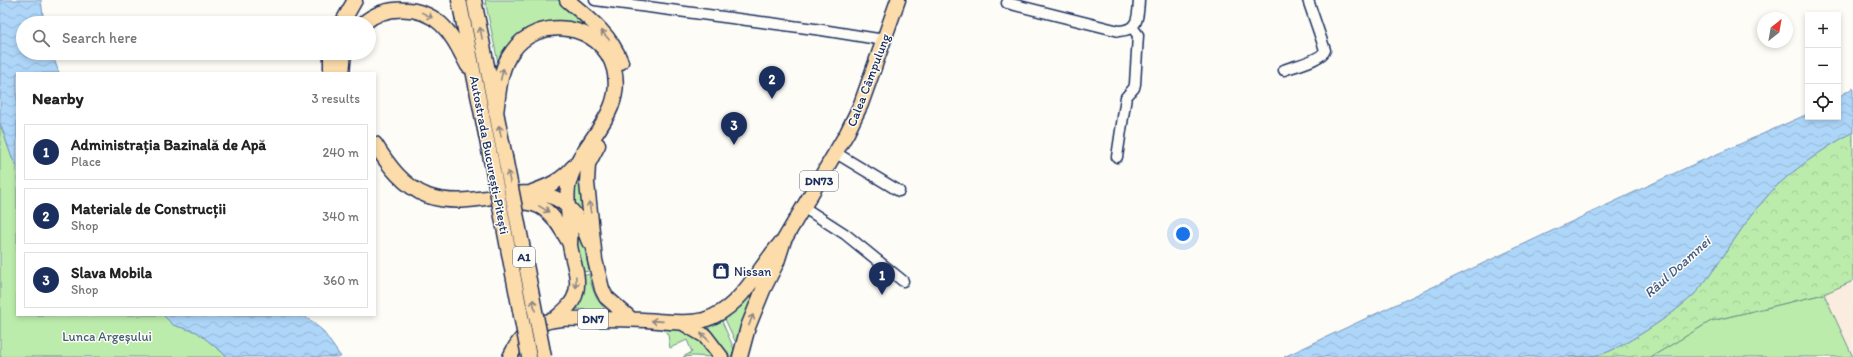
<!DOCTYPE html>
<html lang="en">
<head>
<meta charset="utf-8">
<style>
  :root { --surface:#fff; --page:#f2f2f2; --text:#222; --muted:#767676; --line:#e0e0e0; --accent:#1b2f5e }
  body { margin:0; font-family:Itim,sans-serif; background:var(--page); color:var(--text) }
  .controls { position:absolute; right:12px; top:12px; display:grid; overflow:hidden; border-radius:0px; box-shadow:0 2px 6px #0003 }
  .controls button { width:36px; height:36px; display:grid; place-items:center; padding:0; border:0; border-bottom:1px solid var(--line); background:var(--surface); color:var(--text); font:20px sans-serif }
  .compass { position:absolute; left:1757px; top:12px; width:36px; height:36px; border-radius:50%; background:var(--surface); box-shadow:0 2px 6px #0003; rotate:31deg }
  .you { position:absolute; left:1183px; top:234px; width:14px; height:14px; margin:-10px; border:3px solid #fff; border-radius:50%; background:#1a73e8; box-shadow:0 0 0 6px #1a73e833 }
  .badge { display:grid; place-items:center; width:26px; height:26px; border-radius:50%; background:var(--accent); color:#fff; font-size:13px; font-weight:700 }
  .pin { position:absolute; translate:-50% -33px; filter:drop-shadow(0 1px 2px #0008) }
  .pin::after { content:''; position:absolute; top:21px; width:14px; height:12px; background:inherit; clip-path:polygon(0 0,100% 0,50% 100%) }
  .list { margin:0; padding:0; list-style:none }
  h2 { display:flex; justify-content:space-between; align-items:center; height:52px; margin:0; padding:0 16px; font-size:17px }
  h2 small { font-size:13px; font-weight:400; color:var(--muted) }
  .list li { display:grid; grid-template-columns:26px 1fr auto; gap:12px; align-items:center; box-sizing:border-box; height:56px; margin:0 8px 8px; padding:0 8px; border:1px solid var(--line); border-radius:0px }
  .list b { display:block; font-size:15px; white-space:nowrap }
  .list p { margin:0; font-size:13px; white-space:nowrap; color:var(--muted) }
  .list em { font-size:13px; font-style:normal; color:var(--muted) }
  .icon { flex:none; width:22px; height:22px; fill:none; stroke:currentColor; stroke-width:2; stroke-linecap:round; stroke-linejoin:round }
  .map { position:relative; flex:none; width:1853px; height:357px; overflow:hidden }
  .search { position:absolute; background:var(--surface); box-shadow:0 2px 6px #0003; left:16px; top:16px; width:360px; height:44px; display:flex; align-items:center; gap:10px; box-sizing:border-box; padding:0 14px; border-radius:22px; color:var(--muted); font-size:15px }
  .panel { position:absolute; background:var(--surface); box-shadow:0 2px 6px #0003; left:16px; top:72px; width:360px; height:244px; border-radius:0px }
  .map>svg:first-child { display:block }
</style>
</head>
<body>
<div class="map">
<svg width="1853" height="357" viewBox="0 0 1853 357">
  <defs>
    <pattern id="forest-crowns" width="20" height="18" patternUnits="userSpaceOnUse"><rect width="20" height="18" fill="#bcecac"/><path d="M2 6a3 3 0 1 1 6 0M12 15a3 3 0 1 1 6 0" fill="none" stroke="#a1cb96"/></pattern>
    <pattern id="water-waves" width="16" height="10" patternUnits="userSpaceOnUse"><rect width="16" height="10" fill="#aed6f8"/><path d="M0 5q4-4 8 0t8 0" fill="none" stroke="#95b8d7"/></pattern>
  </defs>
  <rect width="100%" height="100%" fill="#fdfcf7"/>
  <filter id="ink" filterUnits="userSpaceOnUse"><feTurbulence type="fractalNoise" baseFrequency=".025" numOctaves="2"/><feDisplacementMap in="SourceGraphic" scale="8" xChannelSelector="R" yChannelSelector="G"/><feConvolveMatrix kernelMatrix="1 2 1 2 8 2 1 2 1" color-interpolation-filters="sRGB"/></filter>
  <g filter="url(#ink)">
    <path fill="#faecde" d="M1853 281V355L1824 294Z"/>
    <path fill="#bcecac" stroke="#6c8e85" d="M485 0H561L605 40 540 26 500 72Z
      M0 123 12 158 17 166V315H163L173 325 197 332 228 357H0Z
      M582 161 588 226 574 208 571 187Z
      M575 222 584 245 589 271 582 272 573 228Z
      M589 274C592 290 596 300 607 311L575 309C584 297 585 290 583 276Z
      M754 290 736 343 724 317Z
      M1824 294 1853 357H1651L1711 321Z
      M721 319 734 349 732 357H728L718 340 703 324Z
      M662 327C687 330 698 337 713 357L693 356 683 357 692 352 687 340 670 348 668 335Z"/>
    <path fill="url(#forest-crowns)" stroke="#6c8e85" d="M1853 132V281L1824 294 1711 321 1651 357H1569C1579 356 1592 357 1602 354 1625 347 1685 307 1700 288 1725 257 1743 222 1770 193 1789 172 1829 145 1853 132Z"/>
    <path fill="url(#water-waves)" stroke="#7393ba" d="M0 0H41L44 23H23V53H52L59 73H17V166L12 158 0 123Z
      M1853 88V132C1829 145 1789 172 1770 193 1743 222 1725 257 1700 288 1685 307 1625 347 1602 354 1592 357 1579 356 1569 357H1284L1690 166 1808 114V117H1838V97Z
      M163 315H303L322 330 341 357H228L197 332 173 325Z"/>
    <g fill="none" stroke-linecap="round" stroke-linejoin="round">
      <g stroke="#1b2f5e" stroke-width="13">
        <path id="minor" d="M595 0 822 30 884 40
          M1007 3 1119 31C1139 30 1138 16 1139 0
          M1284 70C1294 66 1322 60 1325 50L1308 0
          M836 153 899 191
          M1117 157 1126 97 1134 88 1135 84 1138 35 1132 27
          M803 207 845 234 903 281"/>
      </g>
      <g stroke="#1b2f5e" stroke-width="17">
        <path id="highway" d="M459 0 491 160
          M474 0 505 157
          M567 0C589 18 611 35 621 62
          M342 23 355 0
          M364 23C385 5 420 5 441 24 453 35 460 51 468 66
          M331 73V53
          M342 73 344 53
          M496 113C499 93 499 69 512 52 538 14 602 23 614 69 626 117 576 144 568 187 566 202 569 215 570 229 571 234 570 240 570 245 572 260 580 277 576 292 574 303 564 311 556 318
          M375 144C388 165 404 187 428 196 489 217 558 153 589 242
          M598 145 588 164 587 183 595 260 602 289 606 297 631 319
          M532 192C549 186 561 181 573 167
          M510 203C544 198 554 216 569 242
          M683 323 705 336 721 357
          M510 357C529 316 556 318 594 319 616 319 637 319 658 321 673 322 689 324 704 320 741 309 756 271 780 244
          M740 357 748 327 763 290 777 262 784 240 847 133 861 104 898 0"/>
      </g>
      <use href="#minor" stroke="#fdfcf7" stroke-width="10"/>
      <use href="#highway" stroke="#fcdcab" stroke-width="14"/>
      <g stroke="#1b2f5e" stroke-width="17" stroke-linecap="butt">
        <path id="highway-bridge" d="M505 157 544 357
          M491 160 529 357"/>
      </g>
      <use href="#highway-bridge" stroke="#fcdcab" stroke-width="14"/>
    </g>
    <defs><path id="oneway-shaft" d="M-6 0H5M1.5-3L5.5 0L1.5 3" fill="none" stroke-width="1.6" stroke-linecap="round" stroke-linejoin="round"/></defs>
    <g stroke="#8c8684">
      <use href="#oneway-shaft" transform="translate(427 15) rotate(26)"/>
      <use href="#oneway-shaft" transform="translate(481 33) rotate(-101)"/>
      <use href="#oneway-shaft" transform="translate(605 35) rotate(-131)"/>
      <use href="#oneway-shaft" transform="translate(502 74) rotate(-77)"/>
      <use href="#oneway-shaft" transform="translate(500 131) rotate(-101)"/>
      <use href="#oneway-shaft" transform="translate(509 177) rotate(-101)"/>
      <use href="#oneway-shaft" transform="translate(590 207) rotate(-98)"/>
      <use href="#oneway-shaft" transform="translate(544 209) rotate(31)"/>
      <use href="#oneway-shaft" transform="translate(576 282) rotate(88)"/>
      <use href="#oneway-shaft" transform="translate(534 305) rotate(-101)"/>
      <use href="#oneway-shaft" transform="translate(751 320) rotate(-69)"/>
      <use href="#oneway-shaft" transform="translate(657 321) rotate(-176)"/>
      <use href="#oneway-shaft" transform="translate(705 337) rotate(-137)"/>
    </g>
  </g>
  <defs>
    <g id="shop-square" transform="scale(0.9)"><rect x="-9" y="-9" width="18" height="18" rx="4" fill="#1b2f5e" stroke="#fdfcf7"/><path d="M-5-2.5h2.3a2.7 3.5 0 0 1 5.4 0H5L5.5 6h-11ZM-1.5-2.5h3a1.5 2.3 0 0 0-3 0Z" fill="#fff"/></g>
  </defs>
  <g fill-rule="evenodd">
    <use href="#shop-square" x="721" y="271"/>
  </g>
  <g text-anchor="middle" stroke-width="3" stroke-linejoin="round" paint-order="stroke">
    <g fill="#fdfcf7" stroke="#5f6c8c" stroke-width="1">
      <rect x="800" y="171" width="38" height="20" rx="3"/>
      <rect x="513" y="247" width="22" height="20" rx="3"/>
      <rect x="578" y="309" width="30" height="20" rx="3"/>
    </g>
    <g font-size="12" font-weight="bold" fill="#1b2f5e">
      <text x="819" y="185">DN73</text>
      <text x="524" y="261">A1</text>
      <text x="593" y="323">DN7</text>
    </g>
    <g font-size="13" fill="#1b2f5e" stroke="#fdfcf7">
      <text transform="translate(868 80) rotate(-69)" y="5">Calea Câmpulung</text>
      <text transform="translate(490 155) rotate(79)" y="5">Autostrada București-Pitești</text>
    </g>
    <g font-size="13" fill="#1b2f5e" stroke="#fdfcf7" text-anchor="start">
      <text x="734" y="276">Nissan</text>
    </g>
    <g font-size="13" fill="#435e72" stroke="#fdfcf7">
      <text x="107" y="341">Lunca Argeșului</text>
    </g>
    <g font-size="14" font-style="italic" fill="#405984" stroke="#fdfcf7">
      <text transform="translate(1677 267) rotate(-42)" y="5">Râul Doamnei</text>
    </g>
  </g>
</svg>
<div class="controls">
<button>+</button>
<button>−</button>
<button><svg class="icon" aria-label="locate" viewBox="0 0 24 24"><circle cx="12" cy="12" r="6"/><path d="M12 2v4M12 18v4M2 12h4M18 12h4"/></svg></button>
</div>
<svg class="compass" viewBox="-18 -18 36 36"><path d="M0-13l5 13h-10z" fill="#e53935"/><path d="M0 13l5-13h-10z" fill="#767676"/></svg>
<div class="you"></div>
<div class="pin badge" style="left:882px;top:295px">1</div>
<div class="pin badge" style="left:772px;top:99px">2</div>
<div class="pin badge" style="left:734px;top:145px">3</div>
<div class="search"><svg class="icon" aria-label="search" viewBox="0 0 24 24"><circle cx="10" cy="10" r="6"/><path d="M15 15l6 6"/></svg>Search here</div>
<section class="panel">
<h2>Nearby<small>3 results</small></h2>
<ul class="list">
<li><span class="badge">1</span><div><b>Administrația Bazinală de Apă</b><p>Place</p></div><em>240 m</em></li>
<li><span class="badge">2</span><div><b>Materiale de Construcții</b><p>Shop</p></div><em>340 m</em></li>
<li><span class="badge">3</span><div><b>Slava Mobila</b><p>Shop</p></div><em>360 m</em></li>
</ul>
</section>
</div>
</body>
</html>
